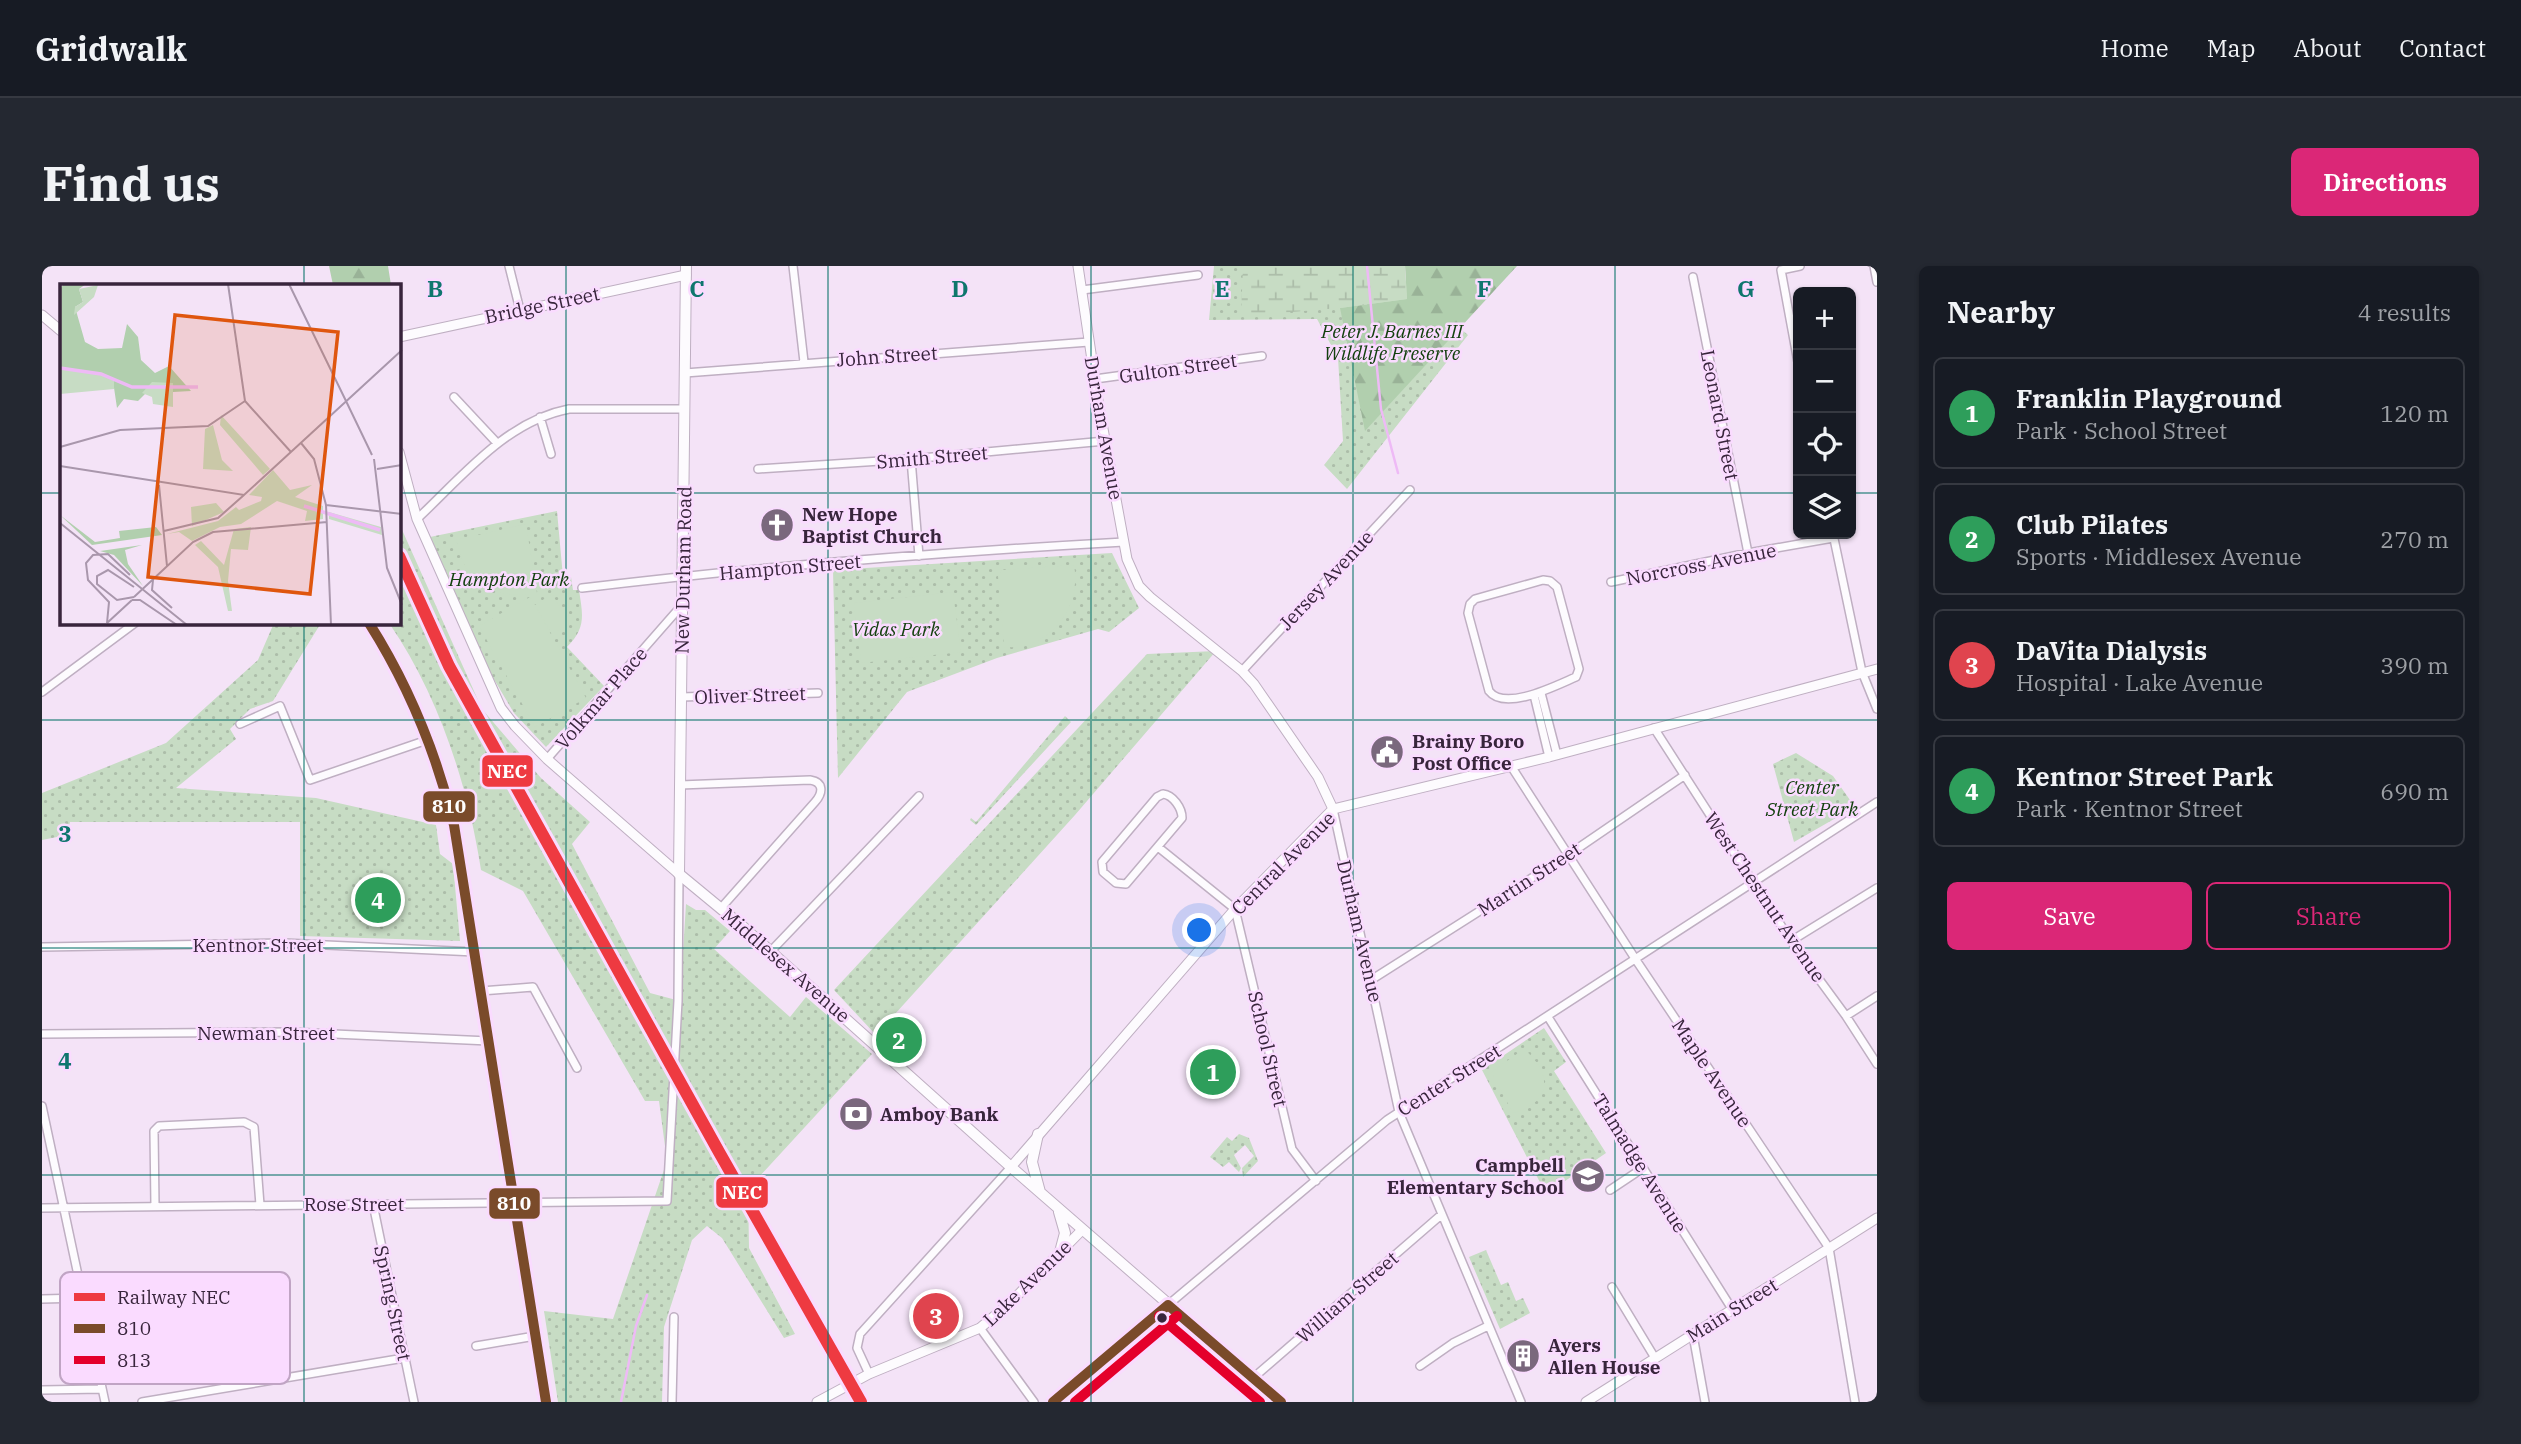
<!DOCTYPE html>
<html lang="en">
<head>
<meta charset="utf-8">
<style>
  :root { --surface:#171b24; --page:#242831; --text:#f1f3f6; --muted:#9ea1a6; --line:#363941; --accent:#db2777 }
  body { margin:0; font-family:"IBM Plex Serif",serif; background:var(--page); color:var(--text) }
  .controls { position:absolute; right:21px; top:21px; display:grid; overflow:hidden; border-radius:10px; box-shadow:0 2px 5px #0004 }
  .controls button { width:63px; height:63px; display:grid; place-items:center; padding:0; border:0; border-bottom:2px solid var(--line); background:var(--surface); color:var(--text); font:35px sans-serif }
  .you { position:absolute; left:1158px; top:665px; width:24px; height:24px; margin:-18px; border:5px solid #fff; border-radius:50%; background:#1a73e8; box-shadow:0 0 0 10px #1a73e833 }
  .badge { display:grid; place-items:center; width:46px; height:46px; border-radius:50%; background:var(--accent); color:#fff; font-size:23px; font-weight:700 }
  .pin { position:absolute; translate:-50% -50%; border:4px solid #fff; box-shadow:0 2px 7px #0006 }
  .list { margin:0; padding:0; list-style:none }
  h2 { display:flex; justify-content:space-between; align-items:center; height:91px; margin:0; padding:0 28px; font-size:30px }
  h2 small { font-size:23px; font-weight:400; color:var(--muted) }
  .list li { display:grid; grid-template-columns:46px 1fr auto; gap:21px; align-items:center; box-sizing:border-box; height:112px; margin:0 14px 14px; padding:0 14px; border:2px solid var(--line); border-radius:10px }
  .list b { display:block; font-size:26px; white-space:nowrap }
  .list p { margin:0; font-size:23px; white-space:nowrap; color:var(--muted) }
  .list em { font-size:23px; font-style:normal; color:var(--muted) }
  .actions { display:flex; gap:14px; padding:21px 28px }
  .actions a { flex:1; padding:16px 0; border:2px solid var(--accent); border-radius:10px; text-align:center; font-size:24px; color:var(--accent) }
  .actions .main { background:var(--accent); color:#fff }
  .icon { flex:none; width:38px; height:38px; fill:none; stroke:currentColor; stroke-width:2; stroke-linecap:round; stroke-linejoin:round }
  .map { position:relative; flex:none; width:1835px; height:1136px; overflow:hidden; border-radius:10px }
  header { display:flex; align-items:center; gap:42px; box-sizing:border-box; height:98px; padding:0 35px; background:var(--surface); border-bottom:2px solid var(--line) }
  header strong { font-size:33px }
  nav { display:flex; gap:38px; margin-inline-start:auto; font-size:24px }
  .intro { display:flex; align-items:center; justify-content:space-between; box-sizing:border-box; height:168px; padding:0 42px }
  h1 { margin:0; font-size:49px }
  .button { padding:18px 32px; border-radius:10px; background:var(--accent); color:#fff; font-size:24px; font-weight:700 }
  main { display:flex; gap:42px; padding:0 42px }
  aside { flex:1; background:var(--surface); border-radius:10px; box-shadow:0 2px 5px #0004 }
  .map>svg:first-child { display:block }
</style>
</head>
<body>
<header>
<strong>Gridwalk</strong>
<nav><a>Home</a><a>Map</a><a>About</a><a>Contact</a></nav>
</header>
<div class="intro"><h1>Find us</h1><a class="button">Directions</a></div>
<main>
<div class="map">
<svg width="1835" height="1136" viewBox="0 0 1835 1136">
  <defs>
    <pattern id="green-dots" width="8" height="8" patternUnits="userSpaceOnUse" patternTransform="scale(1.75)"><rect width="8" height="8" fill="#c7dcc4"/><path d="M2 2h.1M6 6h.1" fill="none" stroke="#acbda9" stroke-width="1.8" stroke-linecap="round"/></pattern>
    <pattern id="forest-firs" width="22" height="20" patternUnits="userSpaceOnUse" patternTransform="scale(1.75)"><rect width="22" height="20" fill="#b1cfae"/><path d="M5 1l3.5 6h-7zM16 11l3.5 6h-7z" fill="#99b297"/></pattern>
    <pattern id="wetland-marsh" width="20" height="14" patternUnits="userSpaceOnUse" patternTransform="scale(1.75)"><rect width="20" height="14" fill="#c7dcc4"/><path d="M1 5h8M5 5V1M11 12h8M15 12V8" fill="none" stroke="#acbda9"/></pattern>
  </defs>
  <rect width="100%" height="100%" fill="#f4e3f7"/>
  <path fill="url(#green-dots)" d="M1172 0H1346L1426 69 1305 223 1282 199 1301 175 1296 92 1275 53 1167 54Z
    M515 245 521 311H529L531 324H537C541 350 544 362 525 381L562 420 504 481 472 447 450 410 388 271Z
    M357 257 440 443 499 512 548 556 530 578 608 727 638 735 644 638 654 644H663L688 665 672 683 748 751 764 731 830 788 706 923 707 982 753 1068 742 1072 680 972 665 960 650 974 622 1061 620 1136H516L502 1045 571 1053 625 895 617 835H603L481 625 439 604C426 519 396 428 347 357H357Z
    M1070 287 1097 342 1067 366 1056 363 955 392 865 426 796 512 791 304Z
    M232 357H279L231 435 208 443 188 463 194 473 134 522 274 532 394 559 398 588 411 598 418 675 258 670V556H28L25 569 0 574V527L124 477 216 394Z
    M1174 385 1033 549 834 769 792 724 1105 388Z
    M1023 450 1029 456 934 559 928 554 929 552 934 556Z
    M1754 487 1791 510 1813 541 1752 576 1731 498Z
    M1502 762 1524 796 1512 805 1564 887 1504 928 1440 804Z
    M1197 868 1207 872 1216 895 1201 911 1200 902 1212 890 1203 879 1192 889 1199 902 1197 906 1187 896 1181 901 1168 891 1185 871 1190 875Z
    M1444 984 1459 1019 1466 1016 1474 1035 1481 1032 1488 1047 1458 1063 1427 991Z"/>
  <path fill="url(#forest-firs)" d="M287 0H346L349 19H291Z
    M1363 0H1475L1323 165 1298 42 1365 33Z"/>
  <path fill="url(#wetland-marsh)" d="M1201 0H1363L1365 33 1298 42 1199 50Z"/>
  <path fill="#c7dcc4" d="M484 258 495 327C469 332 437 327 423 300 419 293 417 283 414 274Z
    M1032 299C1040 341 1008 385 962 381L956 310 960 304Z
    M911 326 919 386 819 397 812 337Z
    M510 328 528 358 510 368 494 341 544 432 493 461 437 360 488 331 493 339Z
    M1482 783C1511 808 1510 836 1471 847L1449 806Z"/>
  <g fill="none" stroke-linecap="round" stroke-linejoin="round">
    <path stroke="#eebaf6" stroke-width="2.5" d="M1325 0 1339 143 1356 207
      M579 1136 594 1060 605 1029"/>
    <g stroke="#bfafc2" stroke-width="10">
      <path id="minor" d="M467 0 478 44
        M751 0 762 96
        M1832 0 1835 16
        M1651 11 1706 287
        M1040 24 1156 9
        M1756 96 1739 4 1758 0
        M643 107 1047 76
        M1053 113 1220 90
        M412 131 455 177
        M498 151 509 188
        M869 193 877 290
        M716 203 869 193 1063 175
        M375 253C420 211 464 155 527 143H642
        M1791 268 1820 406 1835 443
        M1501 314 1508 315 1515 321 1537 403 1534 411C1515 419 1463 446 1447 425L1426 347 1428 338 1433 333Z
        M1569 316 1706 287 1791 272
        M540 322C720 300 901 286 1082 276
        M1200 405 1368 224
        M0 426 93 357
        M1499 427 1515 489
        M1492 429 1507 491
        M639 431 776 427
        M198 458 238 440 268 514 388 473
        M1612 462 1749 675 1804 750 1835 798
        M505 493 640 339
        M1469 500 1594 694 1787 982 1813 1136
        M638 519 768 514C782 516 781 527 773 536L679 642
        M1121 528C1131 529 1140 542 1140 552L1084 618 1074 617 1061 606 1060 596 1115 531Z
        M1291 543 1357 846 1479 1136
        M1116 581 1193 643 1250 883 1274 915
        M1749 675 1835 622
        M0 681 242 677 433 686
        M729 685 877 530
        M1329 714 1526 589 1643 509
        M439 725 491 721 535 802
        M1804 750 1835 730
        M1506 751 1690 1043
        M0 768 248 766 447 775
        M0 840 63 1136
        M1568 924 1601 902
        M331 938 372 1136
        M113 940 112 865 117 860 202 856 212 861 218 939
        M0 942 625 935 636 735 637 608
        M1570 1021 1613 1092
        M0 1033 41 1032
        M46 1052 143 1037
        M938 1062 992 1136
        M1651 1069 1663 1136
        M434 1080 493 1070
        M1378 1100 1411 1077 1446 1060
        M827 1108 815 1082 818 1068 969 901
        M1211 1112 1399 949
        M0 1124 60 1123
        M100 1136 362 1092
        M630 1136 632 1051
        M1011 1136 1345 854 1835 536"/>
    </g>
    <g stroke="#bfafc2" stroke-width="11">
      <path id="tertiary" d="M1036 0 1057 141 1085 293 1097 320 1108 331 1200 405 1212 418 1276 511 1291 543
        M0 49 19 65
        M357 71 644 9
        M357 186 375 253 459 442 473 460 505 493 637 608
        M327 357C369 419 395 486 412 559L504 1136
        M969 901 1193 643 1291 543 1507 491 1835 403
        M775 1136 827 1108 938 1062 968 1037 1040 964
        M1544 1136 1835 952"/>
    </g>
    <g stroke="#bfafc2" stroke-width="12">
      <path id="secondary" d="M644 0 637 608 700 660 969 901 1239 1136
        M996 868 990 896 998 926
        M1017 946 1023 967 1018 986"/>
    </g>
    <use href="#minor" stroke="#fdfbfe" stroke-width="7"/>
    <use href="#tertiary" stroke="#fdfbfe" stroke-width="9"/>
    <use href="#secondary" stroke="#fdfbfe" stroke-width="10"/>
    <g stroke="#fadbff" stroke-width="16">
      <path id="bus-1" d="M327 357C367 420 394 486 412 559L504 1136
        M1126 1039 1239 1136
        M1011 1136 1126 1039"/>
    </g>
    <g stroke="#fadbff" stroke-width="16">
      <path id="bus-2" d="M1117 1050 1218 1136
        M1033 1136 1135 1050"/>
    </g>
    <use href="#bus-1" stroke="#7a4b2a" stroke-width="10"/>
    <use href="#bus-2" stroke="#e4002b" stroke-width="10"/>
    <g stroke="#fadbff" stroke-width="18">
      <path id="rail-1" d="M357 290 407 400 677 886 819 1136"/>
    </g>
    <use href="#rail-1" stroke="#ee3a41" stroke-width="12"/>
  </g>
  <path fill="none" stroke="#0f766e" stroke-width="2" stroke-opacity="0.55" d="M262 0V19M524 0V1136M786 0V1136M1049 0V1136M1311 0V1136M1573 0V1136M0 227H19M357 227H1756M1809 227H1835M262 357V1136M0 454H1835M0 682H1835M0 909H1835"/>
  <defs>
    <g id="church-disc" transform="scale(1.75)"><circle r="9.5" fill="#7a687d" stroke="#fadbff"/><path d="M-1.2-6h2.4v3.5h3.3v2.4h-3.3V6h-2.4V-.1h-3.3v-2.4h3.3Z" fill="#fff"/></g>
    <g id="civic-disc" transform="scale(1.75)"><circle r="9.5" fill="#7a687d" stroke="#fadbff"/><path d="M-.6-6.5H3V-4.5H.6V-3L4-1V1h2V6H-6V1h2V-1L-.6-3ZM-1.2 2.5V6h2.4V2.5Z" fill="#fff"/></g>
    <g id="bank-disc" transform="scale(1.75)"><circle r="9.5" fill="#7a687d" stroke="#fadbff"/><path d="M-6-4H6V4H-6ZM0-2.3a2.3 2.3 0 1 0 0 4.6a2.3 2.3 0 1 0 0-4.6Z" fill="#fff"/></g>
    <g id="school-disc" transform="scale(1.75)"><circle r="9.5" fill="#7a687d" stroke="#fadbff"/><path d="M0-5L7-2L0 1L-7-2ZM-4 1L0 2.5L4 1V4Q0 6-4 4Z" fill="#fff"/></g>
    <g id="building-disc" transform="scale(1.75)"><circle r="9.5" fill="#7a687d" stroke="#fadbff"/><path d="M-4-6H4V6H1V3H-1V6H-4ZM-2.5-4.3h1.7v1.8h-1.7ZM.8-4.3h1.7v1.8H.8ZM-2.5-1h1.7V.8h-1.7ZM.8-1h1.7V.8H.8Z" fill="#fff"/></g>
  </defs>
  <g fill-rule="evenodd">
    <use href="#church-disc" x="735" y="259"/>
    <use href="#civic-disc" x="1345" y="486"/>
    <use href="#bank-disc" x="814" y="848"/>
    <use href="#school-disc" x="1546" y="910"/>
    <use href="#building-disc" x="1481" y="1090"/>
  </g>
  <circle fill="#38253c" stroke="#fadbff" stroke-width="2.5" cx="1120" cy="1052" r="6"/>
  <g text-anchor="middle" stroke-width="5" stroke-linejoin="round" paint-order="stroke">
    <g font-size="19" fill="#38253c" stroke="#fadbff">
      <text transform="translate(500 39) rotate(-12)" y="7">Bridge Street</text>
      <text transform="translate(845 90) rotate(-4)" y="7">John Street</text>
      <text transform="translate(1136 102) rotate(-8)" y="7">Gulton Street</text>
      <text transform="translate(1678 149) rotate(79)" y="7">Leonard Street</text>
      <text transform="translate(1062 162) rotate(80)" y="7">Durham Avenue</text>
      <text transform="translate(890 191) rotate(-5)" y="7">Smith Street</text>
      <text transform="translate(1659 298) rotate(-11)" y="7">Norcross Avenue</text>
      <text transform="translate(748 301) rotate(-5)" y="7">Hampton Street</text>
      <text transform="translate(641 304) rotate(-89)" y="7">New Durham Road</text>
      <text transform="translate(1284 314) rotate(-47)" y="7">Jersey Avenue</text>
      <text transform="translate(708 429) rotate(-2)" y="7">Oliver Street</text>
      <text transform="translate(559 432) rotate(-49)" y="7">Volkmar Place</text>
      <text transform="translate(1241 597) rotate(-45)" y="7">Central Avenue</text>
      <text transform="translate(1487 613) rotate(-33)" y="7">Martin Street</text>
      <text transform="translate(1723 631) rotate(56)" y="7">West Chestnut Avenue</text>
      <text transform="translate(1318 665) rotate(77)" y="7">Durham Avenue</text>
      <text x="216" y="686">Kentnor Street</text>
      <text transform="translate(744 699) rotate(41)" y="7">Middlesex Avenue</text>
      <text x="224" y="774">Newman Street</text>
      <text transform="translate(1226 783) rotate(77)" y="7">School Street</text>
      <text transform="translate(1670 807) rotate(56)" y="7">Maple Avenue</text>
      <text transform="translate(1407 814) rotate(-32)" y="7">Center Street</text>
      <text transform="translate(1598 897) rotate(58)" y="7">Talmadge Avenue</text>
      <text x="312" y="945">Rose Street</text>
      <text transform="translate(985 1017) rotate(-44)" y="7">Lake Avenue</text>
      <text transform="translate(1305 1031) rotate(-41)" y="7">William Street</text>
      <text transform="translate(351 1037) rotate(78)" y="7">Spring Street</text>
      <text transform="translate(1690 1044) rotate(-32)" y="7">Main Street</text>
    </g>
    <g font-size="19" font-style="italic" fill="#13410e" stroke="#fadbff">
      <text x="1350" y="72">Peter J. Barnes III<tspan x="1350" dy="22">Wildlife Preserve</tspan></text>
      <text x="467" y="320">Hampton Park</text>
      <text x="854" y="370">Vidas Park</text>
      <text x="1770" y="528">Center<tspan x="1770" dy="22">Street Park</tspan></text>
    </g>
    <g font-size="19" font-weight="bold" fill="#38253c" stroke="#fadbff" text-anchor="start">
      <text x="760" y="255">New Hope<tspan x="760" dy="22">Baptist Church</tspan></text>
      <text x="1370" y="482">Brainy Boro<tspan x="1370" dy="22">Post Office</tspan></text>
      <text x="838" y="855">Amboy Bank</text>
      <text x="1522" y="906" text-anchor="end">Campbell<tspan x="1522" dy="22">Elementary School</tspan></text>
      <text x="1506" y="1086">Ayers<tspan x="1506" dy="22">Allen House</tspan></text>
    </g>
  </g>
  <g transform="translate(18 18)">
    <rect width="341" height="341" fill="#f4e3f7"/>
    <path d="M161 131 182 154 210 185 203 191 160 141ZM153 141 162 176 173 187 143 185 145 145ZM213 186 230 206 252 201 235 213 263 222V235L245 237 247 227 217 217 181 240 160 243 132 257 119 248 107 250 158 237 176 223 179 226 201 217 202 213 189 211ZM156 219 164 228 132 242 131 223ZM269 228 321 243 322 251 269 235ZM191 243 188 266 171 265 168 297 172 327H168L158 283 135 261 141 257 164 281 174 245Z" fill="#c7dcc4"/>
    <path d="M4 0H26L19 5 23 18 15 23 25 58 38 65 62 64 67 40 78 53 81 76 95 89 109 82 131 107 113 108V99L95 100 78 117 64 115 57 124 53 97 0 84V5ZM0 231 35 258 60 254 59 247 96 243 102 251 32 261ZM82 261 65 266 68 280 83 302 54 271 40 267Z" fill="#b1cfae"/>
    <path d="M38 1 34 13 14 31 15 23 23 18 19 5ZM0 84 41 90 54 97V105L0 110ZM92 98 113 99V123L93 120 92 113 82 109Z" fill="#c7dcc4"/>
    <path fill="none" stroke="#eebaf6" stroke-width="3.5" d="M0 84 41 90 72 103H138M244 222 320 246"/>
    <path fill="none" stroke="#a997ac" stroke-width="2" d="M168 0 185 117 231 168M229 0 286 117M286 117 312 171M241 159 254 175 266 221 271 341M0 163 60 146 148 142 185 117M314 175 327 284 342 321M0 182 184 211 342 66M317 185 342 181M99 201 107 282M266 221 342 230M0 239 127 341M104 247 158 234 184 211M93 296 92 306 112 324M74 303 48 286 37 292V300L57 316 74 313M74 313 133 258 153 248 267 238M72 316H80L117 341M47 339 72 316M47 339 49 318 28 296 26 279 33 271 48 270 70 291"/>
    <path fill="#df560e" fill-opacity="0.15" stroke="#df560e" stroke-width="3.5" d="M115 31 278 48 250 310 88 293Z"/>
    <rect width="341" height="341" fill="none" stroke="#38253c" stroke-width="3.5"/>
  </g>
  <rect x="18" y="1006" width="230" height="112" rx="10" fill="#fadbff" stroke="#c0a4c4" stroke-width="2"/>
  <rect x="32" y="1027" width="31" height="8" fill="#ee3a41"/>
  <rect x="32" y="1058" width="31" height="9" fill="#7a4b2a"/>
  <rect x="32" y="1090" width="31" height="8" fill="#e4002b"/>
  <g font-size="19" fill="#38253c">
    <text x="75" y="1038">Railway NEC</text>
    <text x="75" y="1069">810</text>
    <text x="75" y="1101">813</text>
  </g>
  <g font-size="23" text-anchor="middle" font-weight="bold" fill="#0f766e" stroke="#fadbff" stroke-width="5" stroke-linejoin="round" paint-order="stroke">
    <text x="393" y="31">B</text>
    <text x="655" y="31">C</text>
    <text x="918" y="31">D</text>
    <text x="1180" y="31">E</text>
    <text x="1442" y="31">F</text>
    <text x="1704" y="31">G</text>
    <text x="23" y="576">3</text>
    <text x="23" y="803">4</text>
  </g>
  <g stroke="#fadbff" stroke-width="2.5">
    <rect x="439" y="488" width="53" height="34" rx="7" fill="#ee3a41"/>
    <rect x="380" y="524" width="54" height="33" rx="7" fill="#7a4b2a"/>
    <rect x="673" y="910" width="54" height="33" rx="7" fill="#ee3a41"/>
    <rect x="446" y="921" width="53" height="33" rx="7" fill="#7a4b2a"/>
  </g>
  <g font-size="19" text-anchor="middle" font-weight="bold" fill="#fff">
    <text x="465" y="512">NEC</text>
    <text x="407" y="547">810</text>
    <text x="700" y="933">NEC</text>
    <text x="472" y="944">810</text>
  </g>
</svg>
<div class="controls">
<button>+</button>
<button>−</button>
<button><svg class="icon" aria-label="locate" viewBox="0 0 24 24"><circle cx="12" cy="12" r="6"/><path d="M12 2v4M12 18v4M2 12h4M18 12h4"/></svg></button>
<button><svg class="icon" aria-label="layers" viewBox="0 0 24 24"><path d="M12 4l9 5-9 5-9-5zM3 14l9 5 9-5"/></svg></button>
</div>
<div class="you"></div>
<div class="pin badge" style="left:1171px;top:806px;background:#2e9e5b">1</div>
<div class="pin badge" style="left:857px;top:774px;background:#2e9e5b">2</div>
<div class="pin badge" style="left:894px;top:1050px;background:#e0444e">3</div>
<div class="pin badge" style="left:336px;top:634px;background:#2e9e5b">4</div>
</div>
<aside>
<h2>Nearby<small>4 results</small></h2>
<ul class="list">
<li><span class="badge" style="background:#2e9e5b">1</span><div><b>Franklin Playground</b><p>Park · School Street</p></div><em>120 m</em></li>
<li><span class="badge" style="background:#2e9e5b">2</span><div><b>Club Pilates</b><p>Sports · Middlesex Avenue</p></div><em>270 m</em></li>
<li><span class="badge" style="background:#e0444e">3</span><div><b>DaVita Dialysis</b><p>Hospital · Lake Avenue</p></div><em>390 m</em></li>
<li><span class="badge" style="background:#2e9e5b">4</span><div><b>Kentnor Street Park</b><p>Park · Kentnor Street</p></div><em>690 m</em></li>
</ul>
<div class="actions"><a class="main">Save</a><a>Share</a></div>
</aside>
</main>
</body>
</html>
